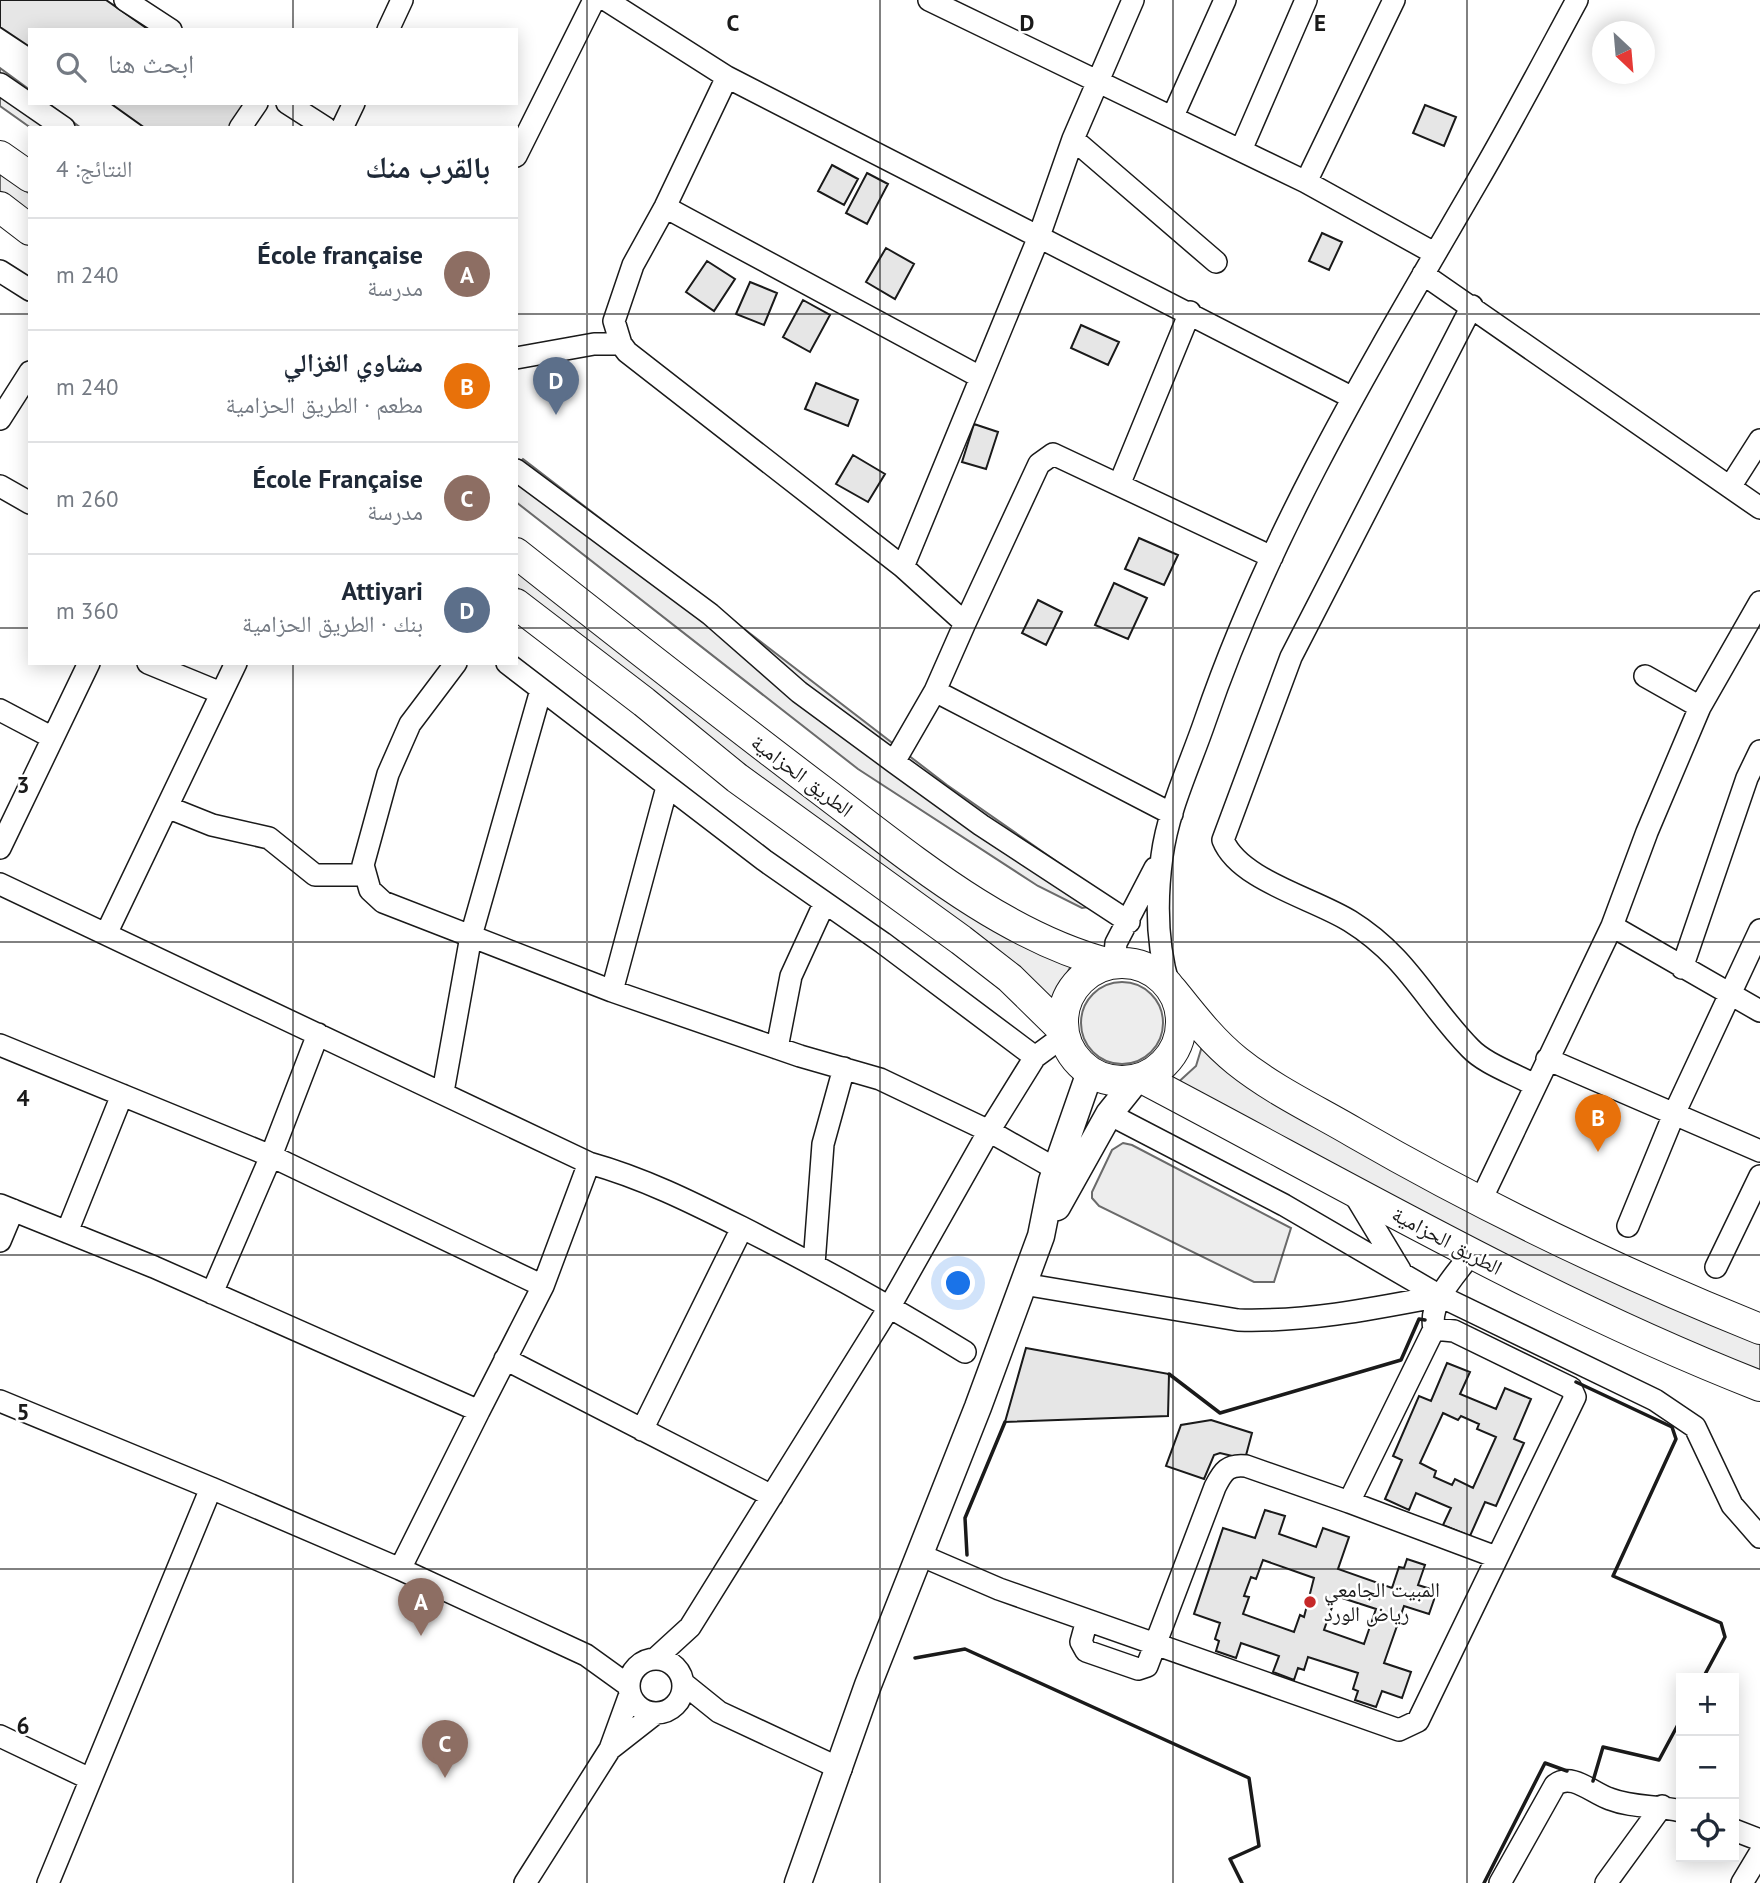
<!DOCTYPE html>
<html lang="ar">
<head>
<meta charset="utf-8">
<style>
  :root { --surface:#fff; --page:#f2f2f3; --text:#1f2937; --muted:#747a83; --line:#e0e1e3; --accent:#7c3aed }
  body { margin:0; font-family:"PT Sans","Noto Naskh Arabic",sans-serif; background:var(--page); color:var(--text); direction:rtl }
  .controls { position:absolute; right:21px; bottom:21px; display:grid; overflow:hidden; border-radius:0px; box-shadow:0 4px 18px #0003 }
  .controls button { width:63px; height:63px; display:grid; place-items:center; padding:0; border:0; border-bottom:2px solid var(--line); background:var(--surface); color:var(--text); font:35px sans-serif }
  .compass { position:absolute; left:1592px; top:21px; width:63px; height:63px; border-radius:50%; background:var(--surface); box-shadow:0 4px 18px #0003; rotate:154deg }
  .you { position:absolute; left:959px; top:1284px; width:24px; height:24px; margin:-18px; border:5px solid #fff; border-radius:50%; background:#1a73e8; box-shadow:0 0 0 10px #1a73e833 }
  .badge { display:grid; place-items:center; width:46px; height:46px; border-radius:50%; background:var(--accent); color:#fff; font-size:23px; font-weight:700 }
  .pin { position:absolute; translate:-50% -58px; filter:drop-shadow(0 2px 4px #0008) }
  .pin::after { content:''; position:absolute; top:37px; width:24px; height:21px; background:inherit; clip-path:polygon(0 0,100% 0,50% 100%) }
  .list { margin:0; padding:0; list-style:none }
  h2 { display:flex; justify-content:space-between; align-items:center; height:91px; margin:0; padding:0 28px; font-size:30px }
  h2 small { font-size:23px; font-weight:400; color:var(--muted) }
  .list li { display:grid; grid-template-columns:46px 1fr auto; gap:21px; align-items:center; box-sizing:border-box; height:112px; padding:0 28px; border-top:2px solid var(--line) }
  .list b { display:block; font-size:26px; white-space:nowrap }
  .list p { margin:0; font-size:23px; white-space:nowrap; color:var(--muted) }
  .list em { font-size:23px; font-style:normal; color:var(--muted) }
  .icon { flex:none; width:38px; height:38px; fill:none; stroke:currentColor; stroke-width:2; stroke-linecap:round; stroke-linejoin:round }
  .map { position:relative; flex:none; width:1760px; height:1883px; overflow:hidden; direction:ltr }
  .search { position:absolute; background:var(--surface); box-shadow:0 4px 18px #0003; left:28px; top:28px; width:490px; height:77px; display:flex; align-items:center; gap:18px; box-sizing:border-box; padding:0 24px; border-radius:0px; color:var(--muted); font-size:26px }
  .panel { position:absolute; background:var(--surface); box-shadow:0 4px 18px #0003; left:28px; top:126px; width:490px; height:539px; border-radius:0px; direction:rtl }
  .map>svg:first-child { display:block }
</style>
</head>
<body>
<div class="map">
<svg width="1760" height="1883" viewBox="0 0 1760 1883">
  <rect width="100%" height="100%" fill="#fff"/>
  <path fill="#ededed" stroke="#6a6a6a" stroke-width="2" d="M0 68 30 90V103H48L81 128H31L0 106Z
    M0 173 30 194V214L0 191Z
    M523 459 947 785 1116 903 1082 908 1038 886 858 769 516 502V466Z
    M516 568 1072 964 1051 1003 516 587Z
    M1081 1023a41 41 0 1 1 82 0a41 41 0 1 1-82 0Z
    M1203 1043 1760 1338V1373L1607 1307 1173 1087 1196 1066Z
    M1123 1143 1132 1145 1291 1228 1274 1282H1254L1099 1206 1092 1198V1192L1112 1150Z"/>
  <path fill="#e6e6e6" stroke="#1a1a1a" stroke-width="2" fill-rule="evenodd" d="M0 0H106L149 30H30V47L0 27Z
    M110 103H251L233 128H145Z
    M1425 105 1456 117 1444 146 1413 133Z
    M832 165 858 179 844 205 818 191Z
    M867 173 888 184 867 224 846 213Z
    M1322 233 1342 242 1329 270 1309 261Z
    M886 248 914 264 895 299 866 282Z
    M707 261 735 279 714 311 686 292Z
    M750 282 777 293 764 325 736 314Z
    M803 300 830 315 810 352 783 337Z
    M1081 325 1119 342 1108 365 1071 348Z
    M816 383 858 400 848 426 805 409Z
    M974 424 998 432 986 469 962 462Z
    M853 455 885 474 868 502 836 484Z
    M1139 538 1178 555 1164 585 1125 569Z
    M1114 583 1147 598 1128 639 1095 625Z
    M1038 600 1062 612 1046 645 1022 633Z
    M1026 1348 1169 1374 1168 1416 1005 1422Z
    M1447 1363 1470 1372 1460 1394 1496 1409 1505 1388 1531 1399 1514 1439 1524 1443 1496 1506 1485 1502 1470 1536 1443 1525 1451 1508 1416 1493 1409 1510 1385 1499 1402 1460 1393 1456 1419 1396 1431 1401ZM1443 1413 1458 1420 1461 1416 1479 1424 1477 1429 1496 1437 1473 1488 1455 1479 1452 1485 1434 1477 1436 1471 1420 1463Z
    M1211 1420 1252 1433 1245 1459 1220 1453 1214 1455 1204 1479 1166 1466 1181 1425Z
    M1265 1510 1285 1516 1279 1534 1316 1547 1323 1528 1349 1537 1338 1569 1392 1588 1399 1567 1404 1568 1407 1559 1425 1565 1418 1585 1437 1591 1429 1614 1404 1606 1384 1663 1411 1672 1402 1698 1382 1691 1376 1707 1355 1700 1358 1691 1353 1689 1358 1673 1308 1657 1304 1670 1298 1668 1294 1680 1273 1672 1279 1656 1241 1643 1236 1658 1216 1651 1219 1641 1215 1639 1220 1623 1194 1614 1223 1528 1255 1538ZM1263 1560 1314 1578 1304 1617 1300 1615 1294 1632 1243 1614 1249 1597 1244 1596 1251 1577 1256 1579ZM1336 1596 1376 1609 1364 1644 1324 1630Z"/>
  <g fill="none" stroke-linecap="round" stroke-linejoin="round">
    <g stroke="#1a1a1a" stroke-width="24">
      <path id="minor" d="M125 0 171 30
        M606 0 727 77 1353 398
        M929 0 1306 182 1434 253
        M388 30 402 0
        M727 77 665 207 633 265 614 321 621 344 627 352 903 567 965 623 935 691 894 762
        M0 84 64 128
        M287 103 326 128
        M1173 116 1225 0
        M240 128 257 103
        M342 128 354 103
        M1073 139 1216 262
        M1241 150 1306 0
        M516 156 594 0
        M1306 182 1394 0
        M665 207 980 377
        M0 271 30 290
        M1423 274 1760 508
        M1472 306 1291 657 1223 840C1239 880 1313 898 1350 921 1408 957 1426 1003 1470 1048 1485 1064 1515 1074 1534 1085
        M516 358 594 344H621
        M0 419 30 372
        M516 470 710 614 799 692 894 762 981 825 1129 922
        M1119 485 1190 312
        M0 486 30 503
        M1730 487 1760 440
        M903 567 1038 239 1073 139 1133 0
        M965 623 1039 464 1053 454 1272 557
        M148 663 221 693
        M456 663 410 724 388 774 363 865 370 890 383 902 612 991 800 1056 880 1079 989 1131 1056 1169
        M507 663 764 860 883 943 1035 1057
        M1645 676 1700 707
        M935 691 1172 814
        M0 710 53 738
        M167 807 212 825 269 838 315 875H365
        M0 848 89 663
        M0 884 589 1163 543 1286
        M1612 926 1647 832 1700 707 1760 602
        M106 934 236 663
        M1114 963 1116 943 1155 868
        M1682 968 1747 778 1760 751
        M1169 986C1156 943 1156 900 1162 856 1168 810 1190 765 1205 721 1270 530 1376 356 1477 182 1512 122 1544 61 1577 0
        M612 991 667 787
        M0 1045 271 1156 543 1286 479 1411
        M777 1048 791 976 824 904
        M1547 1059 1760 1151
        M443 1092 471 936 541 690
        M1109 1114 1284 1205 1440 1296 1655 1400 1695 1427 1732 1505 1760 1537
        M589 1163C643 1178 691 1202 741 1227 818 1266 892 1307 965 1352
        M1353 1192 1400 1270
        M1480 1202 1612 926 1760 1011
        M0 1205 154 1267 479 1411 400 1569 211 1488
        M1628 1226 1674 1114 1760 930
        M67 1232 122 1095
        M0 1241 13 1210
        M1470 1255C1455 1276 1428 1302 1434 1329L1349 1502 1496 1557
        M814 1264 823 1144 844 1068
        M1716 1267 1760 1176
        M1023 1284 1238 1320C1307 1322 1372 1309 1440 1296
        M212 1293 271 1156 318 1034
        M505 1359 772 1496
        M0 1401 211 1488 48 1883
        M642 1430 742 1228
        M920 1555 999 1589 1399 1730 1418 1721 1575 1397 1571 1388 1454 1331 1434 1329
        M400 1569 586 1655 629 1686
        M1087 1620 1081 1642 1086 1651 1138 1669 1147 1666 1215 1487C1223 1471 1228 1464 1246 1466L1349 1502
        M629 1686a27 27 0 1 1 54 0a27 27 0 1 1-54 0Z
        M655 1659 690 1627 890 1306 989 1131 1035 1057 1065 1035
        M683 1683 719 1712 841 1769
        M0 1736 90 1779
        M610 1749 656 1713
        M1734 1830 1760 1840
        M525 1883 610 1749 630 1694
        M1500 1883 1555 1785C1572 1772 1592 1793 1610 1799 1633 1808 1657 1805 1681 1811
        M1606 1883 1662 1806
        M1742 1883 1760 1853"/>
    </g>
    <g stroke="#1a1a1a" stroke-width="29">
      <path id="major" d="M1057 1207 1109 1114 1137 1079
        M798 1883 868 1685 978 1407 1041 1236 1052 1181 1090 1072"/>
    </g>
    <g stroke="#1a1a1a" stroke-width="32">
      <path id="highway" d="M0 156 30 177
        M0 207 30 230
        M516 553C616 632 716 710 817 787 905 853 1001 936 1110 964
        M516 604 644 702 737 778 961 940 1010 978 1063 1030
        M1063 1022a59 59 0 1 1 118 0a59 59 0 1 1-118 0Z
        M1173 991C1193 1016 1212 1041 1237 1061 1273 1090 1316 1110 1355 1133 1485 1208 1621 1273 1760 1329
        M1142 1078C1346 1185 1545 1302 1760 1386"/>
    </g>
    <use href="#minor" stroke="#fff" stroke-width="21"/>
    <use href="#major" stroke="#fff" stroke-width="26"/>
    <use href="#highway" stroke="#fff" stroke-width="30"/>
    <path stroke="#1a1a1a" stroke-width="3.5" d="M1169 1374 1220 1413 1401 1360 1419 1319 1425 1320
      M1576 1382 1672 1427 1676 1439 1613 1576 1721 1623 1725 1637 1703 1678
      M967 1555 965 1518 1005 1422
      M915 1658 965 1649 1249 1778 1259 1846 1230 1859 1242 1883
      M1593 1781 1603 1747 1659 1760 1681 1719
      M1484 1883 1545 1763 1567 1771"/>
  </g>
  <path fill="none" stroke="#1a1a1a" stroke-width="2" stroke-opacity="0.55" d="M293 0V30M587 0V1883M880 0V1883M1173 0V1883M1467 0V1883M293 103V128M0 314H30M516 314H1760M0 628H30M516 628H1760M293 663V1883M0 942H1760M0 1255H1760M0 1569H1760"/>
  <circle fill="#c62828" stroke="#fff" stroke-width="2.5" cx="1310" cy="1602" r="7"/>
  <g text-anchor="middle" stroke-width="5" stroke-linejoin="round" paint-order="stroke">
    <g font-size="21" fill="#1a1a1a" stroke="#fff">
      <text transform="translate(802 776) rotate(37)" y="7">الطريق الحزامية</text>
      <text transform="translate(1447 1241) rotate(28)" y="7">الطريق الحزامية</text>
    </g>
    <g font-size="21" fill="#1a1a1a" stroke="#fff" text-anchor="start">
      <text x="1324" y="1597">المبيت الجامعي<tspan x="1324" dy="24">رياض الورد</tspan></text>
    </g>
  </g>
  <g font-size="23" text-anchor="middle" font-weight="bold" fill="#1a1a1a" stroke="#fff" stroke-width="5" stroke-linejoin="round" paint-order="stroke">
    <text x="733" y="31">C</text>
    <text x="1027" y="31">D</text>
    <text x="1320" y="31">E</text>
    <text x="23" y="793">3</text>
    <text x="23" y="1106">4</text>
    <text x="23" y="1420">5</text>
    <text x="23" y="1734">6</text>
  </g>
</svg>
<div class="controls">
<button>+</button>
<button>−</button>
<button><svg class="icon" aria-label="locate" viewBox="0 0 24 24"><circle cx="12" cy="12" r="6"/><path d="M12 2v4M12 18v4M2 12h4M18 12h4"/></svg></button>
</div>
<svg class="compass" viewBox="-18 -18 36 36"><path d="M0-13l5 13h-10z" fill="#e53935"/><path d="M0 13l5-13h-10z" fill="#747a83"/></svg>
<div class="you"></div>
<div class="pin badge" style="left:421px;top:1636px;background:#8d6e63">A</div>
<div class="pin badge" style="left:1598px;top:1152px;background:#e8710a">B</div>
<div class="pin badge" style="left:445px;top:1778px;background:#8d6e63">C</div>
<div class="pin badge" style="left:556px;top:415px;background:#5c6f8a">D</div>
<div class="search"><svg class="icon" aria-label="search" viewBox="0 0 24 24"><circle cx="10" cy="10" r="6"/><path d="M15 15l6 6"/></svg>ابحث هنا</div>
<section class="panel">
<h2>بالقرب منك<small>النتائج: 4</small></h2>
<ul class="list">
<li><span class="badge" style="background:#8d6e63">A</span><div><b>École française</b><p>مدرسة</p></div><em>240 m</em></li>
<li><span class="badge" style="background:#e8710a">B</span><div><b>مشاوي الغزالي</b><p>مطعم · الطريق الحزامية</p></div><em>240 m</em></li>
<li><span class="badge" style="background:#8d6e63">C</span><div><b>École Française</b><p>مدرسة</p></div><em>260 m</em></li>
<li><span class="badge" style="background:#5c6f8a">D</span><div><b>Attiyari</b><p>بنك · الطريق الحزامية</p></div><em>360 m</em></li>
</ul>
</section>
</div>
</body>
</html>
